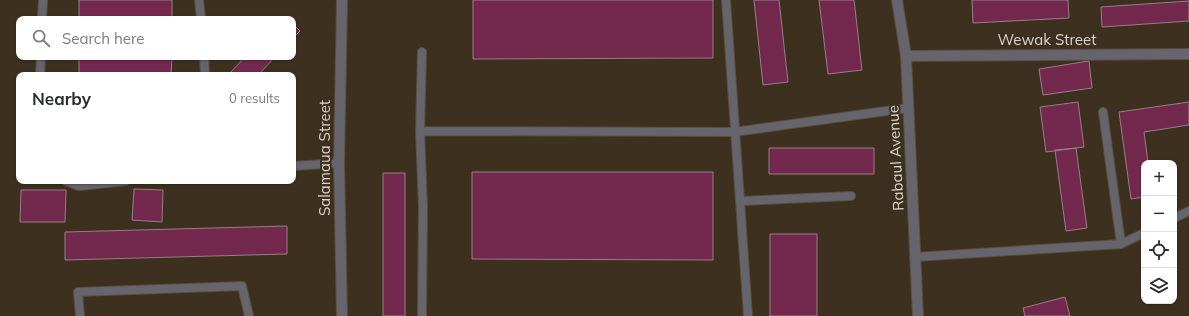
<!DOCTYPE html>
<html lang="en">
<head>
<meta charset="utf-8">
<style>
  :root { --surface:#fff; --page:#f7f7f7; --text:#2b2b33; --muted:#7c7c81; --line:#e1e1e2 }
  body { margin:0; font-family:Mulish,sans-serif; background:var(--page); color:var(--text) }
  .controls { position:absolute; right:12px; bottom:12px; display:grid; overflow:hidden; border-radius:8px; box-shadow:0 1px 3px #0004 }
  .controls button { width:36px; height:36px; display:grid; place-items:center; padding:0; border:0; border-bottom:1px solid var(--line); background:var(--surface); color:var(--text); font:20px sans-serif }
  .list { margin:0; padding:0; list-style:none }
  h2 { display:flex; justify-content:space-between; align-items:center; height:52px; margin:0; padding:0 16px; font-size:17px }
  h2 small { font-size:13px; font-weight:400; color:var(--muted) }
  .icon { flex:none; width:22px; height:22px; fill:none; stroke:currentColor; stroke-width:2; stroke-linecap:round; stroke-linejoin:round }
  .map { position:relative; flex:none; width:1189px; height:316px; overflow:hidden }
  .search { position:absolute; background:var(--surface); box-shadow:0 1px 3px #0004; left:16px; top:16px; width:280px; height:44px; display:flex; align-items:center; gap:10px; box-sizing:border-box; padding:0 14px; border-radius:8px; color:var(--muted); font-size:15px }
  .panel { position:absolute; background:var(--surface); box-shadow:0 1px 3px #0004; left:16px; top:72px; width:280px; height:112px; border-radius:8px }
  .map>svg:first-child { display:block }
</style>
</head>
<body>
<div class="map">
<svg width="1189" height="316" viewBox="0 0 1189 316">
  <rect width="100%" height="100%" fill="#3d301f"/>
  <path fill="#73284e" stroke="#977f88" d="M79 0H172V19H79Z
    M473 0H713V58L473 59Z
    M754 0H779L788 82 763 85Z
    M819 0H854L862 70 828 74Z
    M972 0H1068L1069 18 973 23Z
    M1189 1V21L1102 27 1101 7Z
    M293 24 300 31 293 38Z
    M79 57H172L171 75H79Z
    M245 57H275L258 75H228Z
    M1089 61 1092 88 1043 95 1039 69Z
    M1078 102 1084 147 1046 152 1040 107Z
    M1189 102V125L1144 132 1148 163H1144V197L1131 199 1119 112Z
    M769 148H874V174H769Z
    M1076 148 1087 228 1066 231 1055 150Z
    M472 172H713V260L472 259Z
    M383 173H405V316H383Z
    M134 189 163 190 162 222 132 220Z
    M21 190H66L65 222H20Z
    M287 226V254L65 260V232Z
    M770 234H817V316H770Z
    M1065 297 1070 316H1025L1023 308Z"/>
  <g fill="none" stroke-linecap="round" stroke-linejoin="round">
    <g stroke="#5a4e3e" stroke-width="10">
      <path id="lane" d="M199 0 201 19
        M726 0 748 316
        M42 19 43 0
        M422 52 420 131 423 207 422 316
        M204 57 205 75
        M40 75 41 57
        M1103 112 1121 244
        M420 131 734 132 908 108
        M293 166 339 163
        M66 181 79 186 126 181
        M741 201 851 196
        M1174 218 1189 211
        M915 257 1121 244 1144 233
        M80 316 78 292 242 286 249 316"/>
    </g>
    <g stroke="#5a4e3e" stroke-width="12">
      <path id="street" d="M897 0 906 56 918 316
        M906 56 1189 54
        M342 316 339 163 342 0"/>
    </g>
    <use href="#lane" stroke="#66656e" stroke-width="8"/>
    <use href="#street" stroke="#66656e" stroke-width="10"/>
  </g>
  <g text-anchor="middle" stroke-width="4" stroke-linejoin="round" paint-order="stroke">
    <g font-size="15" fill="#ddd5ca" stroke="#3d301f">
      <text x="1047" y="45">Wewak Street</text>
      <text transform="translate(325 158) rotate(-90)" y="5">Salamaua Street</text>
      <text transform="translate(896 158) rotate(-93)" y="5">Rabaul Avenue</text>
    </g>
  </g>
</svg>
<div class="controls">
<button>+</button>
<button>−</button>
<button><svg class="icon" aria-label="locate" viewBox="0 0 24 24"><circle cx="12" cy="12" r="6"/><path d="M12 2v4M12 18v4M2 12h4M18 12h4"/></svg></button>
<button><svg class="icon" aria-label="layers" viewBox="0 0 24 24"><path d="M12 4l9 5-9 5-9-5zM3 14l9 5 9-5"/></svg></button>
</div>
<div class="search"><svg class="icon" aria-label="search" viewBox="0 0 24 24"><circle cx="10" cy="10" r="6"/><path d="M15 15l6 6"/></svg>Search here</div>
<section class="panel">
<h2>Nearby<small>0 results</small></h2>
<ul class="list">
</ul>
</section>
</div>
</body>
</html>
